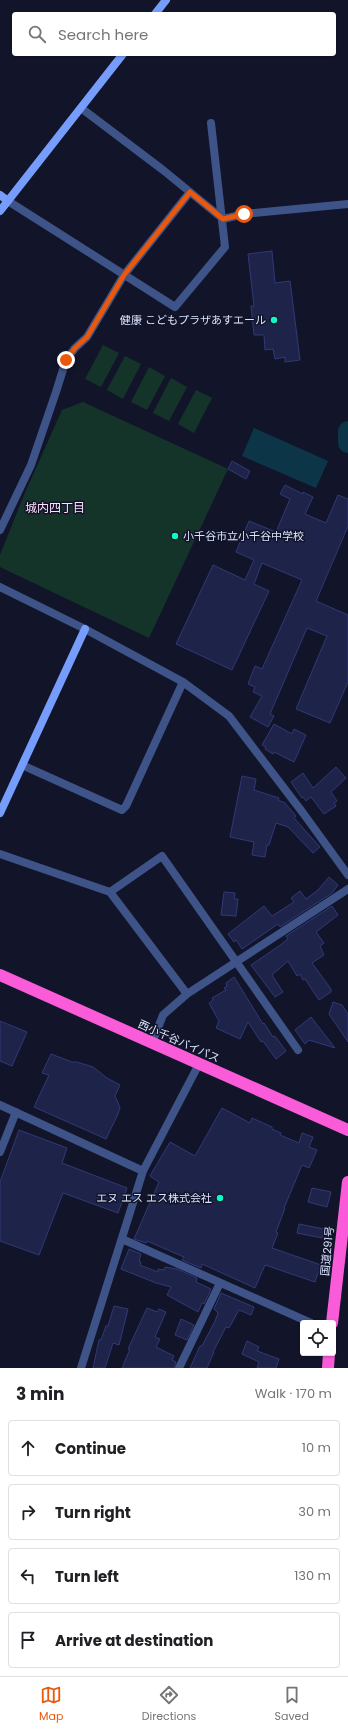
<!DOCTYPE html>
<html lang="en">
<head>
<meta charset="utf-8">
<style>
  :root { --surface:#fff; --page:#f6f6f6; --text:#202124; --muted:#757577; --line:#e0e0e0; --accent:#ea580c }
  body { margin:0; font-family:Poppins,"Noto Sans JP",sans-serif; background:var(--page); color:var(--text) }
  .controls { position:absolute; right:12px; bottom:12px; display:grid; overflow:hidden; border-radius:4px; box-shadow:0 1px 3px #0004 }
  .controls button { width:36px; height:36px; display:grid; place-items:center; padding:0; border:0; border-bottom:1px solid var(--line); background:var(--surface); color:var(--text); font:20px sans-serif }
  .stop { position:absolute; width:12px; height:12px; margin:-9px; border:3px solid #ea580c; border-radius:50%; background:#fff }
  .stop.end { background:#ea580c; border-color:#fff; box-shadow:0 1px 4px #0008 }
  .list { margin:0; padding:0; list-style:none }
  h2 { display:flex; justify-content:space-between; align-items:center; height:52px; margin:0; padding:0 16px; font-size:17px }
  h2 small { font-size:13px; font-weight:400; color:var(--muted) }
  .list li { display:grid; grid-template-columns:26px 1fr auto; gap:12px; align-items:center; box-sizing:border-box; height:56px; margin:0 8px 8px; padding:0 8px; border:1px solid var(--line); border-radius:4px }
  .list b { display:block; font-size:15px; white-space:nowrap }
  .list em { font-size:13px; font-style:normal; color:var(--muted) }
  .icon { flex:none; width:22px; height:22px; fill:none; stroke:currentColor; stroke-width:2; stroke-linecap:round; stroke-linejoin:round }
  .map { position:relative; flex:none; width:348px; height:1368px; overflow:hidden }
  .search { position:absolute; background:var(--surface); box-shadow:0 1px 3px #0004; left:12px; right:12px; top:12px; height:44px; display:flex; align-items:center; gap:10px; box-sizing:border-box; padding:0 14px; border-radius:4px; color:var(--muted); font-size:15px }
  .sheet { height:308px; background:var(--surface) }
  nav { display:flex; justify-content:space-around; align-items:center; box-sizing:border-box; height:56px; border-top:1px solid var(--line); background:var(--surface); font-size:11px; color:var(--muted) }
  nav a { display:grid; justify-items:center; gap:2px }
  nav .on { color:var(--accent) }
  .map>svg:first-child { display:block }
</style>
</head>
<body>
<div class="map">
<svg width="348" height="1368" viewBox="0 0 348 1368">
  <rect width="100%" height="100%" fill="#12152a"/>
  <path fill="#153429" d="M103 345 119 353 101 387 85 379Z
    M125 356 141 364 123 399 107 390Z
    M149 367 165 376 147 410 131 402Z
    M171 378 187 387 169 421 153 413Z
    M196 390 212 398 194 433 178 424Z
    M83 402 228 469 149 638 0 567V555L24 495 62 410Z"/>
  <path fill="#0d3548" d="M254 428 328 461 316 488 242 456Z"/>
  <g fill="none" stroke-linecap="round" stroke-linejoin="round">
    <path stroke="#0d3548" stroke-width="20" d="M348 431V443"/>
  </g>
  <path fill="#1e234a" stroke="#313976" d="M272 251 275 283 290 281 300 360 285 362V357L275 359 273 349 265 350 264 335H254L251 306H254L248 254Z
    M232 461 250 471 246 479 228 469Z
    M285 485 303 494V492L313 497 305 514 326 523 338 495 348 499V526L316 601 348 615V682L330 723 296 709 327 636 307 628 270 714 274 716 268 727 250 717 262 696 253 692 255 687 248 684 255 666 262 669 302 580 262 563 254 584 269 591 232 670 176 644 213 565 245 580 254 560 236 552 249 521 276 532 290 499 280 494Z
    M274 724 292 734 294 729 306 735 294 762 274 752 273 754 265 749 266 747 262 745Z
    M336 767 346 778 331 792 337 801 334 803 336 806 324 814 311 797 306 801 303 797 302 798 291 782 303 773 313 788Z
    M242 776 256 779 254 790 279 798 278 800 285 803 296 816 294 818 320 847 313 853 288 827 276 823 269 845H267L265 857 252 855 254 842 230 837Z
    M329 877 338 885 332 893 280 927 278 924 242 949 236 940 234 942 228 934 264 906 272 916 294 902 291 898 300 891 306 899 318 890Z
    M224 892 235 893 234 899H238L236 916 221 915Z
    M332 906 338 915 316 932 324 943 320 946 324 955 312 963 331 989V992L319 1000 305 979 303 980 300 974 297 976 288 961 272 975 283 992 275 997 251 965 279 946 288 939 286 936Z
    M234 977 263 1024 264 1023 273 1037 275 1036 286 1051 276 1059 263 1041 261 1042 248 1022 240 1039 216 1028 219 1021 209 1003 213 1000 212 998 226 990 224 988 227 986 226 983Z
    M333 1002 342 1005 348 1014V1042L329 1014Z
    M311 1017 335 1048 309 1040 305 1044 295 1030Z
    M0 1021 27 1032 12 1066 0 1061Z
    M51 1054 72 1062H77L93 1067 107 1078 120 1085 115 1096 120 1107 118 1114 106 1139 34 1107 49 1075 42 1073Z
    M222 1108 250 1123 252 1118 272 1127V1129L281 1133 280 1135 299 1143 302 1133 313 1137 309 1147 317 1150 309 1168 302 1165 284 1208H285L276 1232 278 1233 272 1248 321 1265 315 1282 265 1265 255 1288 202 1264 201 1268 182 1260 184 1257 147 1241 146 1243 134 1239 159 1182 150 1176 170 1142 195 1156Z
    M19 1130 67 1148 62 1163 127 1188 118 1213 63 1193 39 1255 0 1241V1182Z
    M312 1188 331 1192 327 1207 308 1202Z
    M299 1224 324 1229 322 1238 297 1233Z
    M129 1249 141 1254 139 1261 141 1262 140 1265 158 1272V1269L164 1270 165 1267 177 1269 197 1278 196 1282 211 1289 204 1304 202 1303 198 1312 167 1295 171 1287 156 1283 121 1269Z
    M221 1293 254 1307 251 1315 239 1310 229 1328 226 1327 213 1352H214L207 1368H190L200 1346H202L215 1321 218 1313 214 1309Z
    M114 1306 128 1309 119 1345 113 1343 105 1368H93L99 1340H101L106 1326H108Z
    M147 1308 157 1312 159 1309 166 1312 155 1337 160 1339 156 1347 174 1356 172 1360 176 1362 174 1368H122L130 1349H128Z
    M181 1319 194 1325 187 1340 175 1335Z
    M247 1341 259 1347 257 1351 279 1359 276 1368H257L259 1362 242 1354Z"/>
  <g fill="none" stroke-linecap="round" stroke-linejoin="round">
    <path stroke="#3e5387" stroke-width="8" d="M81 108 163 170 223 219 244 214 348 204
      M8 201 175 307 225 247 211 123
      M0 530 31 465 56 392 66 360 75 348 87 337 124 275 190 192
      M0 587 85 629 183 682 229 716 303 813 348 875
      M22 765 122 810 126 806 183 682
      M0 854 110 892 187 994
      M110 892 162 856 298 1050
      M152 1043 163 1015 187 994 348 889
      M0 1105 143 1171
      M0 1152 16 1112
      M122 1239 311 1323
      M81 1368 143 1171 199 1064
      M179 1368 220 1283"/>
    <path stroke="#769dfb" stroke-width="8" d="M155 14 166 0
      M0 195 8 201
      M0 211 123 54
      M0 813 85 629"/>
    <path stroke="#fa5bd9" stroke-width="12" d="M0 975 348 1130
      M332 1323 348 1182
      M328 1368 329 1353"/>
  </g>
  <g fill="none" stroke-linecap="round" stroke-linejoin="round">
    <path stroke="#ea580c" stroke-width="5" d="M66 360 75 348 87 337 124 275 190 192 223 219 244 214"/>
  </g>
  <g fill="#0ef7c5" stroke="#12152a" stroke-width="1.5">
    <circle cx="274" cy="320" r="4"/>
    <circle cx="175" cy="536" r="4"/>
    <circle cx="220" cy="1198" r="4"/>
  </g>
  <g text-anchor="middle" stroke-width="3" stroke-linejoin="round" paint-order="stroke">
    <g font-size="11" fill="#dce3fe" stroke="#12152a" text-anchor="end">
      <text x="266" y="324">健康 こどもプラザあすエール</text>
      <text x="183" y="540" text-anchor="start">小千谷市立小千谷中学校</text>
      <text x="212" y="1202">エヌ エス エス株式会社</text>
    </g>
    <g font-size="11" fill="#dce3fe" stroke="#12152a">
      <text transform="translate(179 1041) rotate(24)" y="4">西小千谷バイパス</text>
      <text transform="translate(327 1251) rotate(-84)" y="4">国道291号</text>
    </g>
    <g font-size="12" fill="#fedefc" stroke="#12152a">
      <text x="55" y="512">城内四丁目</text>
    </g>
  </g>
</svg>
<div class="controls">
<button><svg class="icon" aria-label="locate" viewBox="0 0 24 24"><circle cx="12" cy="12" r="6"/><path d="M12 2v4M12 18v4M2 12h4M18 12h4"/></svg></button>
</div>
<div class="stop" style="left:244px;top:214px"></div>
<div class="stop end" style="left:66px;top:360px"></div>
<div class="search"><svg class="icon" aria-label="search" viewBox="0 0 24 24"><circle cx="10" cy="10" r="6"/><path d="M15 15l6 6"/></svg>Search here</div>
</div>
<section class="sheet">
<h2>3 min<small>Walk · 170 m</small></h2>
<ul class="list">
<li><svg class="icon" aria-label="ahead" viewBox="0 0 24 24"><path d="M12 20V5M6 11l6-6 6 6"/></svg><div><b>Continue</b></div><em>10 m</em></li>
<li><svg class="icon" aria-label="right" viewBox="0 0 24 24"><path d="M7 20v-9h11M14 6l5 5-5 5"/></svg><div><b>Turn right</b></div><em>30 m</em></li>
<li><svg class="icon" aria-label="left" viewBox="0 0 24 24"><path d="M17 20v-9H6M10 6l-5 5 5 5"/></svg><div><b>Turn left</b></div><em>130 m</em></li>
<li><svg class="icon" aria-label="arrive" viewBox="0 0 24 24"><path d="M6 21V4h12l-3 4 3 4H6"/></svg><div><b>Arrive at destination</b></div></li>
</ul>
</section>
<nav>
<a class="on"><svg class="icon" aria-label="map" viewBox="0 0 24 24"><path d="M3 6l6-2 6 2 6-2v14l-6 2-6-2-6 2zM9 4v14M15 6v14"/></svg>Map</a>
<a><svg class="icon" aria-label="directions" viewBox="0 0 24 24"><path d="M12 3l9 9-9 9-9-9zM9 14v-3h6M13 9l2 2-2 2"/></svg>Directions</a>
<a><svg class="icon" aria-label="saved" viewBox="0 0 24 24"><path d="M7 4h10v16l-5-4-5 4z"/></svg>Saved</a>
</nav>
</body>
</html>
